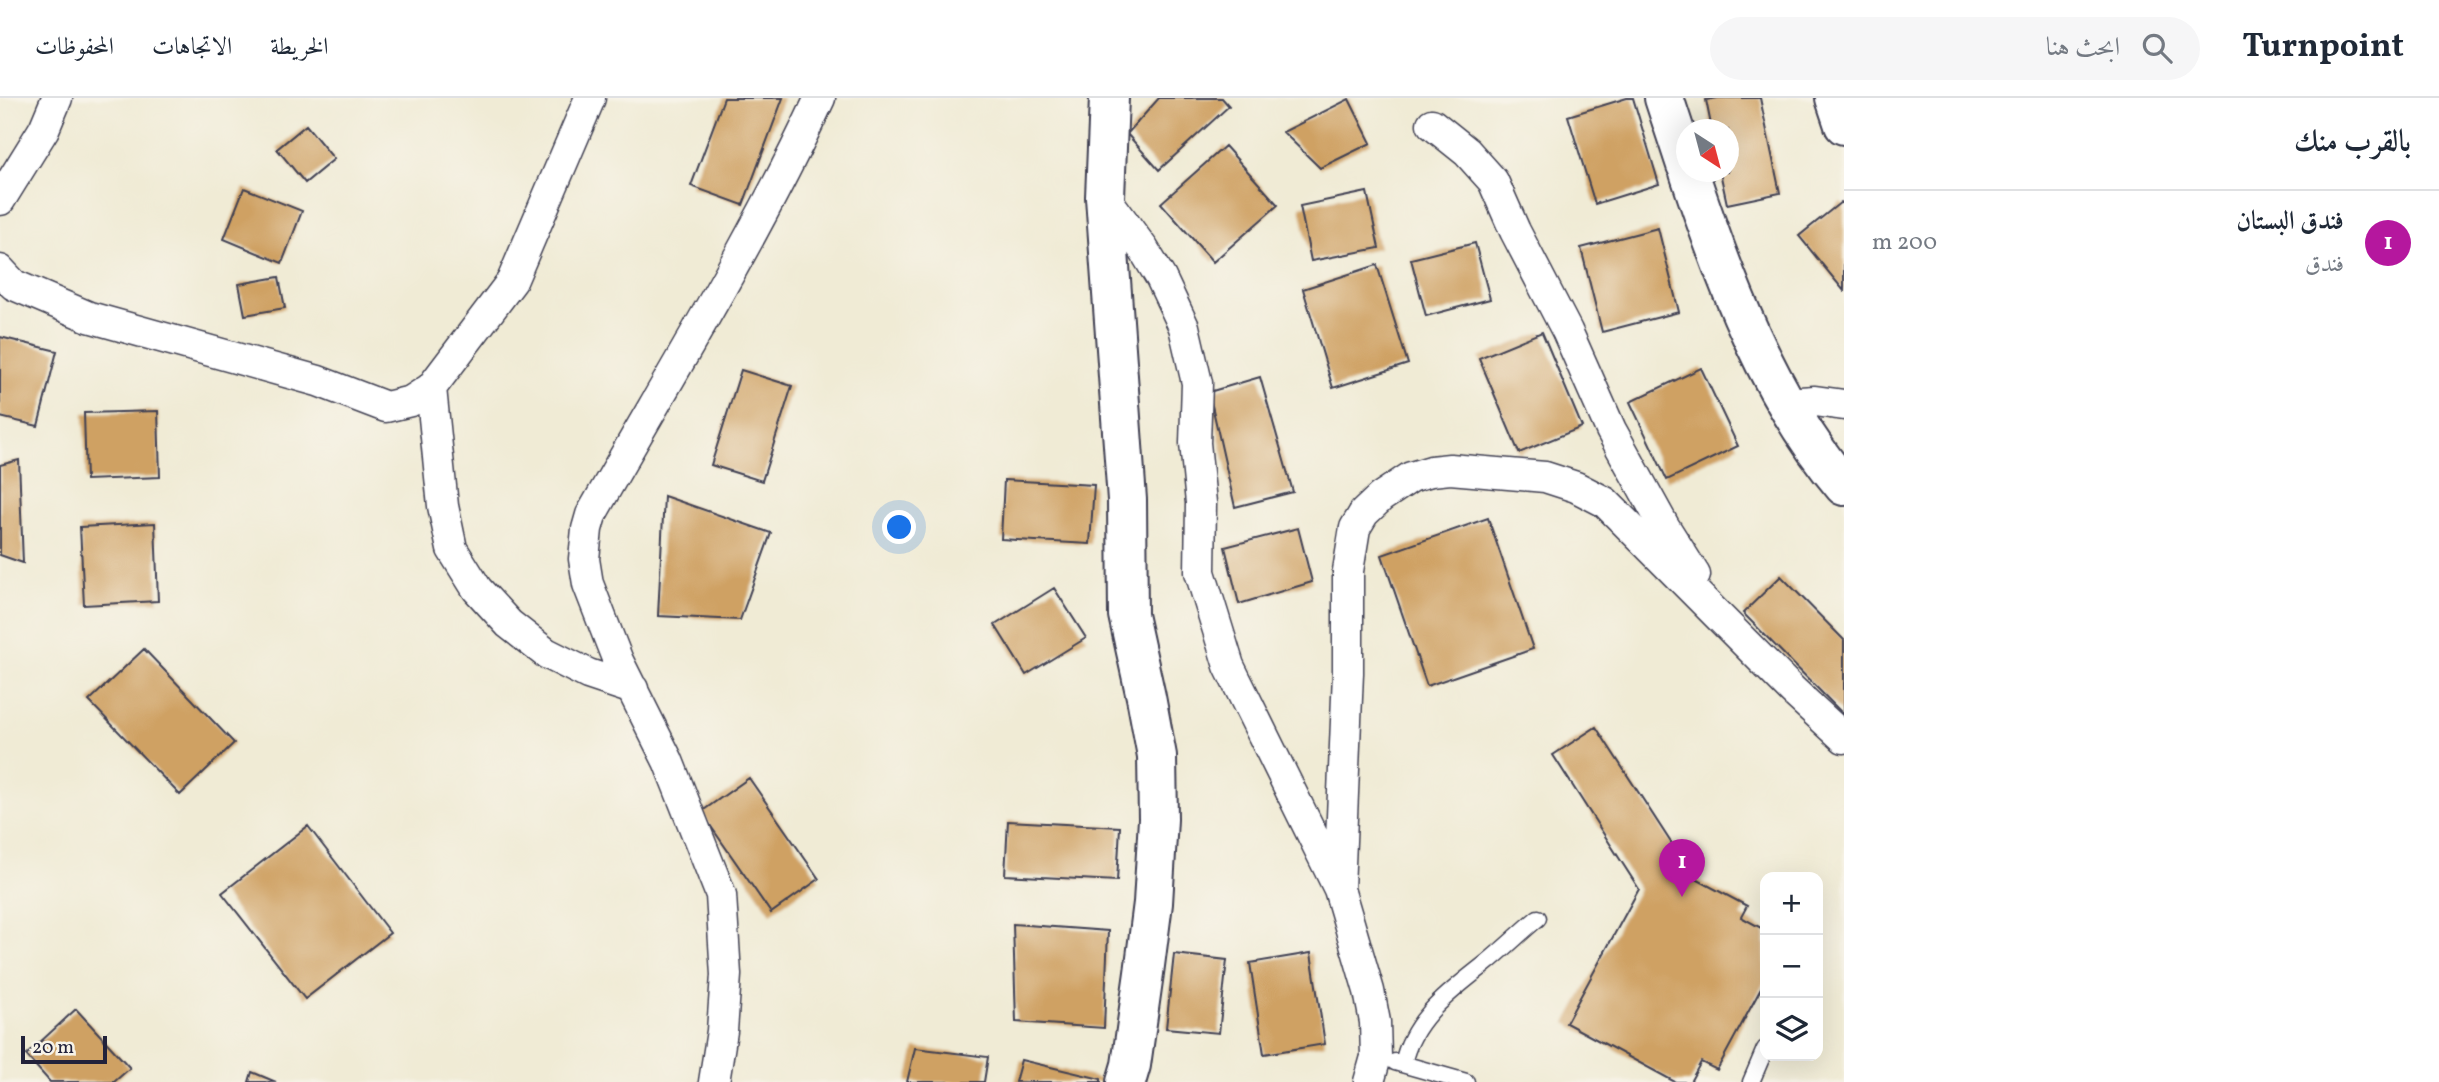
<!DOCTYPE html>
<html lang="ar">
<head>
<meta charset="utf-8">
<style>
  :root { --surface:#fff; --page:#f6f6f7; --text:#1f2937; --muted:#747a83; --line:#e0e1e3; --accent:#b5179e }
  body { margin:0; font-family:Vollkorn,Amiri,serif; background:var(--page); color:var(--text); direction:rtl }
  .controls { position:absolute; right:21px; bottom:21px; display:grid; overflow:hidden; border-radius:14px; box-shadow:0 7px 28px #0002 }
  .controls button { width:63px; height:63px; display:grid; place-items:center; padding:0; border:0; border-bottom:2px solid var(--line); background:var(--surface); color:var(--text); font:35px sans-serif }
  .compass { position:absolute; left:1676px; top:21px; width:63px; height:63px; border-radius:50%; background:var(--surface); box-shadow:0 7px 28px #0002; rotate:144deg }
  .scale { position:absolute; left:21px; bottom:18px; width:86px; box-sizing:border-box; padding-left:7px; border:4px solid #22223b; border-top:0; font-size:19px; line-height:24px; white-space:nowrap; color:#22223b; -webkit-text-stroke:5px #f7f3e8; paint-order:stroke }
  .you { position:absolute; left:900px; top:430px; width:24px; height:24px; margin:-18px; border:5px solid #fff; border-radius:50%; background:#1a73e8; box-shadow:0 0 0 10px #1a73e833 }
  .badge { display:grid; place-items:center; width:46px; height:46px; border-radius:50%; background:var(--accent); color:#fff; font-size:23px; font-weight:700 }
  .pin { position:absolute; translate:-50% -58px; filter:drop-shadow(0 2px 4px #0008) }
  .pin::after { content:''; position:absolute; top:37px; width:24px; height:21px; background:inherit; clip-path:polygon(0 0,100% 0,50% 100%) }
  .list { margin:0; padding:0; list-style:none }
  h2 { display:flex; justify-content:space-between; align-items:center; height:91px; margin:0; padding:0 28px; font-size:30px }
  h2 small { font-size:23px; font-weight:400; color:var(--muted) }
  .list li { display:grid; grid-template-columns:46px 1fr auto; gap:21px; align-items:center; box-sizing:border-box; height:105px; padding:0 28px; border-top:2px solid var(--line) }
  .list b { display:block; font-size:26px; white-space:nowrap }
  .list p { margin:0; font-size:23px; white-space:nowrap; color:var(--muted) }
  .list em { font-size:23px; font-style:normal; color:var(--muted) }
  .icon { flex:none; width:38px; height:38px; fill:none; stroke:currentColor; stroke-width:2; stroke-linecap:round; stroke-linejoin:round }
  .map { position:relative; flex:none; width:1844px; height:984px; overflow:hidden; direction:ltr }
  header { display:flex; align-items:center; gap:42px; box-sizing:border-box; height:98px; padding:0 35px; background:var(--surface); border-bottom:2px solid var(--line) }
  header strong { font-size:33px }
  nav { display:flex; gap:38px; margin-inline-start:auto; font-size:24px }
  .search { width:490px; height:63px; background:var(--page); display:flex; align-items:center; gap:18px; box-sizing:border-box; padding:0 24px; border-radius:38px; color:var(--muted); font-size:26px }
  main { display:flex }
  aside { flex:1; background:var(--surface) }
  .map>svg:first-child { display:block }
</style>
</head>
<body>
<header>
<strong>Turnpoint</strong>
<div class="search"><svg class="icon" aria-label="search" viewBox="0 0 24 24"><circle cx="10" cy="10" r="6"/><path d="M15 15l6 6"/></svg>ابحث هنا</div>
<nav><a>الخريطة</a><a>الاتجاهات</a><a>المحفوظات</a></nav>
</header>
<main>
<aside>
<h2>بالقرب منك<small></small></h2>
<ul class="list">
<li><span class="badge">1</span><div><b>فندق البستان</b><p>فندق</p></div><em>200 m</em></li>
</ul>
</aside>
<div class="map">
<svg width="1844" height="984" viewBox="0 0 1844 984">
  <rect width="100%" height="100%" fill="#f7f3e8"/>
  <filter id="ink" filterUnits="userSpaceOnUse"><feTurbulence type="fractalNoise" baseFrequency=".0143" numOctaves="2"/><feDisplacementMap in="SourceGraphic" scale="14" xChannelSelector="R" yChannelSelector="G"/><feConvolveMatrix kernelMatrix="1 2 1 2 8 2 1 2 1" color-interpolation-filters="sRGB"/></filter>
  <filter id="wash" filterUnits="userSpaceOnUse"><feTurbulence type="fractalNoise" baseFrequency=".00686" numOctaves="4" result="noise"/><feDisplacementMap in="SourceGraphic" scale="28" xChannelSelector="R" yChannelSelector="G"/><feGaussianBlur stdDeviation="1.57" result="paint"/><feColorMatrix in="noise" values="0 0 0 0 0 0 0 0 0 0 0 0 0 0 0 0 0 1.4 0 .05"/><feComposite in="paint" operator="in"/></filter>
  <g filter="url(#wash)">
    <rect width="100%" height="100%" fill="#f0ebd5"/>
    <g id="blocks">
      <path fill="#cfa164" d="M724 0H783L743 107 691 88Z
        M1159 0H1222L1229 8 1159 72 1127 36Z
        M1627 0H1633L1659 86 1595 106 1568 18Z
        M1718 0H1760L1780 95 1727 106 1720 74H1728V32H1712L1706 2Z
        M1349 1 1371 45 1320 70 1283 34Z
        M306 27 334 61 305 85 277 51Z
        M1225 48 1278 107 1213 164 1161 105Z
        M244 90 302 113 282 165 224 141Z
        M1367 94 1379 150 1311 163 1300 108Z
        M1841 104 1844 107V193L1799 138Z
        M1658 130 1679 214 1602 234 1581 150Z
        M1475 145 1490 201 1426 218 1411 161Z
        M1377 167 1408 266 1333 290 1303 191Z
        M279 179 285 210 245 217 239 186Z
        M1542 234 1582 329 1519 355 1479 260Z
        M0 239 57 253 38 328 0 319Z
        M1701 270 1738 348 1667 382 1630 304Z
        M741 272 792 288 762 383 711 367Z
        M1260 279 1293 394 1235 409 1209 294Z
        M158 313 160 379 86 382 84 315Z
        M19 362 23 465 0 457V367Z
        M1004 382 1094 387 1090 446 1001 441Z
        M664 398 771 435 740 522 658 518Z
        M1488 420 1533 551 1427 588 1382 457Z
        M155 425 158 503 84 507 80 429Z
        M1298 430 1312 484 1239 506 1225 449Z
        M1781 478 1844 542V617L1743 515Z
        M1054 490 1086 540 1026 577 995 527Z
        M144 551 234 645 180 697 89 603Z
        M1596 629 1694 780 1747 808 1741 819 1765 832V883L1717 972 1701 964 1690 984H1675L1566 925 1639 791 1553 657Z
        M749 680 819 781 771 815 701 714Z
        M1008 723 1120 729 1117 783 1005 777Z
        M308 728 390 835 305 901 222 795Z
        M1013 826 1108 833 1104 930 1016 924Z
        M1311 855 1325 946 1264 956 1250 865Z
        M1174 856 1227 862 1219 935 1166 930Z
        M76 911 130 970 114 984H50L26 957Z
        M915 950 988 959 984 984H907Z
        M1021 962 1101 981V984H1015Z
        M252 974 276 984H249Z"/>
    </g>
  </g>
  <g filter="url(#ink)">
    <use href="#blocks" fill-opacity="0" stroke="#414052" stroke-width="2"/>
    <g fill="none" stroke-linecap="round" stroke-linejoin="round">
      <g stroke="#414052" stroke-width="19">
        <path id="service" d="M1395 964 1466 984
          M1403 966C1412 921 1450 894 1484 867 1503 852 1520 835 1538 820
          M1751 984 1765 951"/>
      </g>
      <g stroke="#414052" stroke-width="33">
        <path id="minor" d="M1432 26 1467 54 1493 83 1515 133 1567 233 1611 332 1664 428 1695 477
          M1105 99 1144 152 1161 180 1184 229 1197 285 1195 345 1201 405 1200 474 1229 568 1339 791 1369 893 1375 924 1376 959 1369 984
          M0 102 44 31 57 0
          M0 172 14 187 89 219 318 283 386 309 411 303 431 290 512 183 590 0
          M431 290 443 408 452 451 477 491 509 526 546 555 588 576 633 591
          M1785 305 1815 303 1844 307
          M1339 791 1348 575V473L1355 430 1364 415 1381 399 1411 379 1431 373 1450 371 1545 379 1576 389 1605 404 1793 593 1844 640
          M714 984 722 933 726 877 721 797 668 663 618 563 588 486 584 461 587 431 591 417C669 279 753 144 820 0"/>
      </g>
      <g stroke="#414052" stroke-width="42">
        <path id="tertiary" d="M1109 0 1105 99 1127 402 1128 517 1146 599 1157 658 1158 721 1153 805 1144 875 1131 967 1126 984
          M1664 0 1686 67
          M1835 0 1844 27
          M1689 74C1724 181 1770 302 1844 388"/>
      </g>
      <use href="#service" stroke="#fff" stroke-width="16"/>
      <use href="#minor" stroke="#fff" stroke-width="30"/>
      <use href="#tertiary" stroke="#fff" stroke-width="38"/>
    </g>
  </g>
</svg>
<div class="controls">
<button>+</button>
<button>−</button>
<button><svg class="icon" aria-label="layers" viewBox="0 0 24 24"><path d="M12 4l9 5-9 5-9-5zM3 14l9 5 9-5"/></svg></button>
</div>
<svg class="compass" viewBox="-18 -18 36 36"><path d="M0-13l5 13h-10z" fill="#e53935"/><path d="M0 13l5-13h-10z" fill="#747a83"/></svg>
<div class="scale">20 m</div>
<div class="you"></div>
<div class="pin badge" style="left:1682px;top:799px">1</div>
</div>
</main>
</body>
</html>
